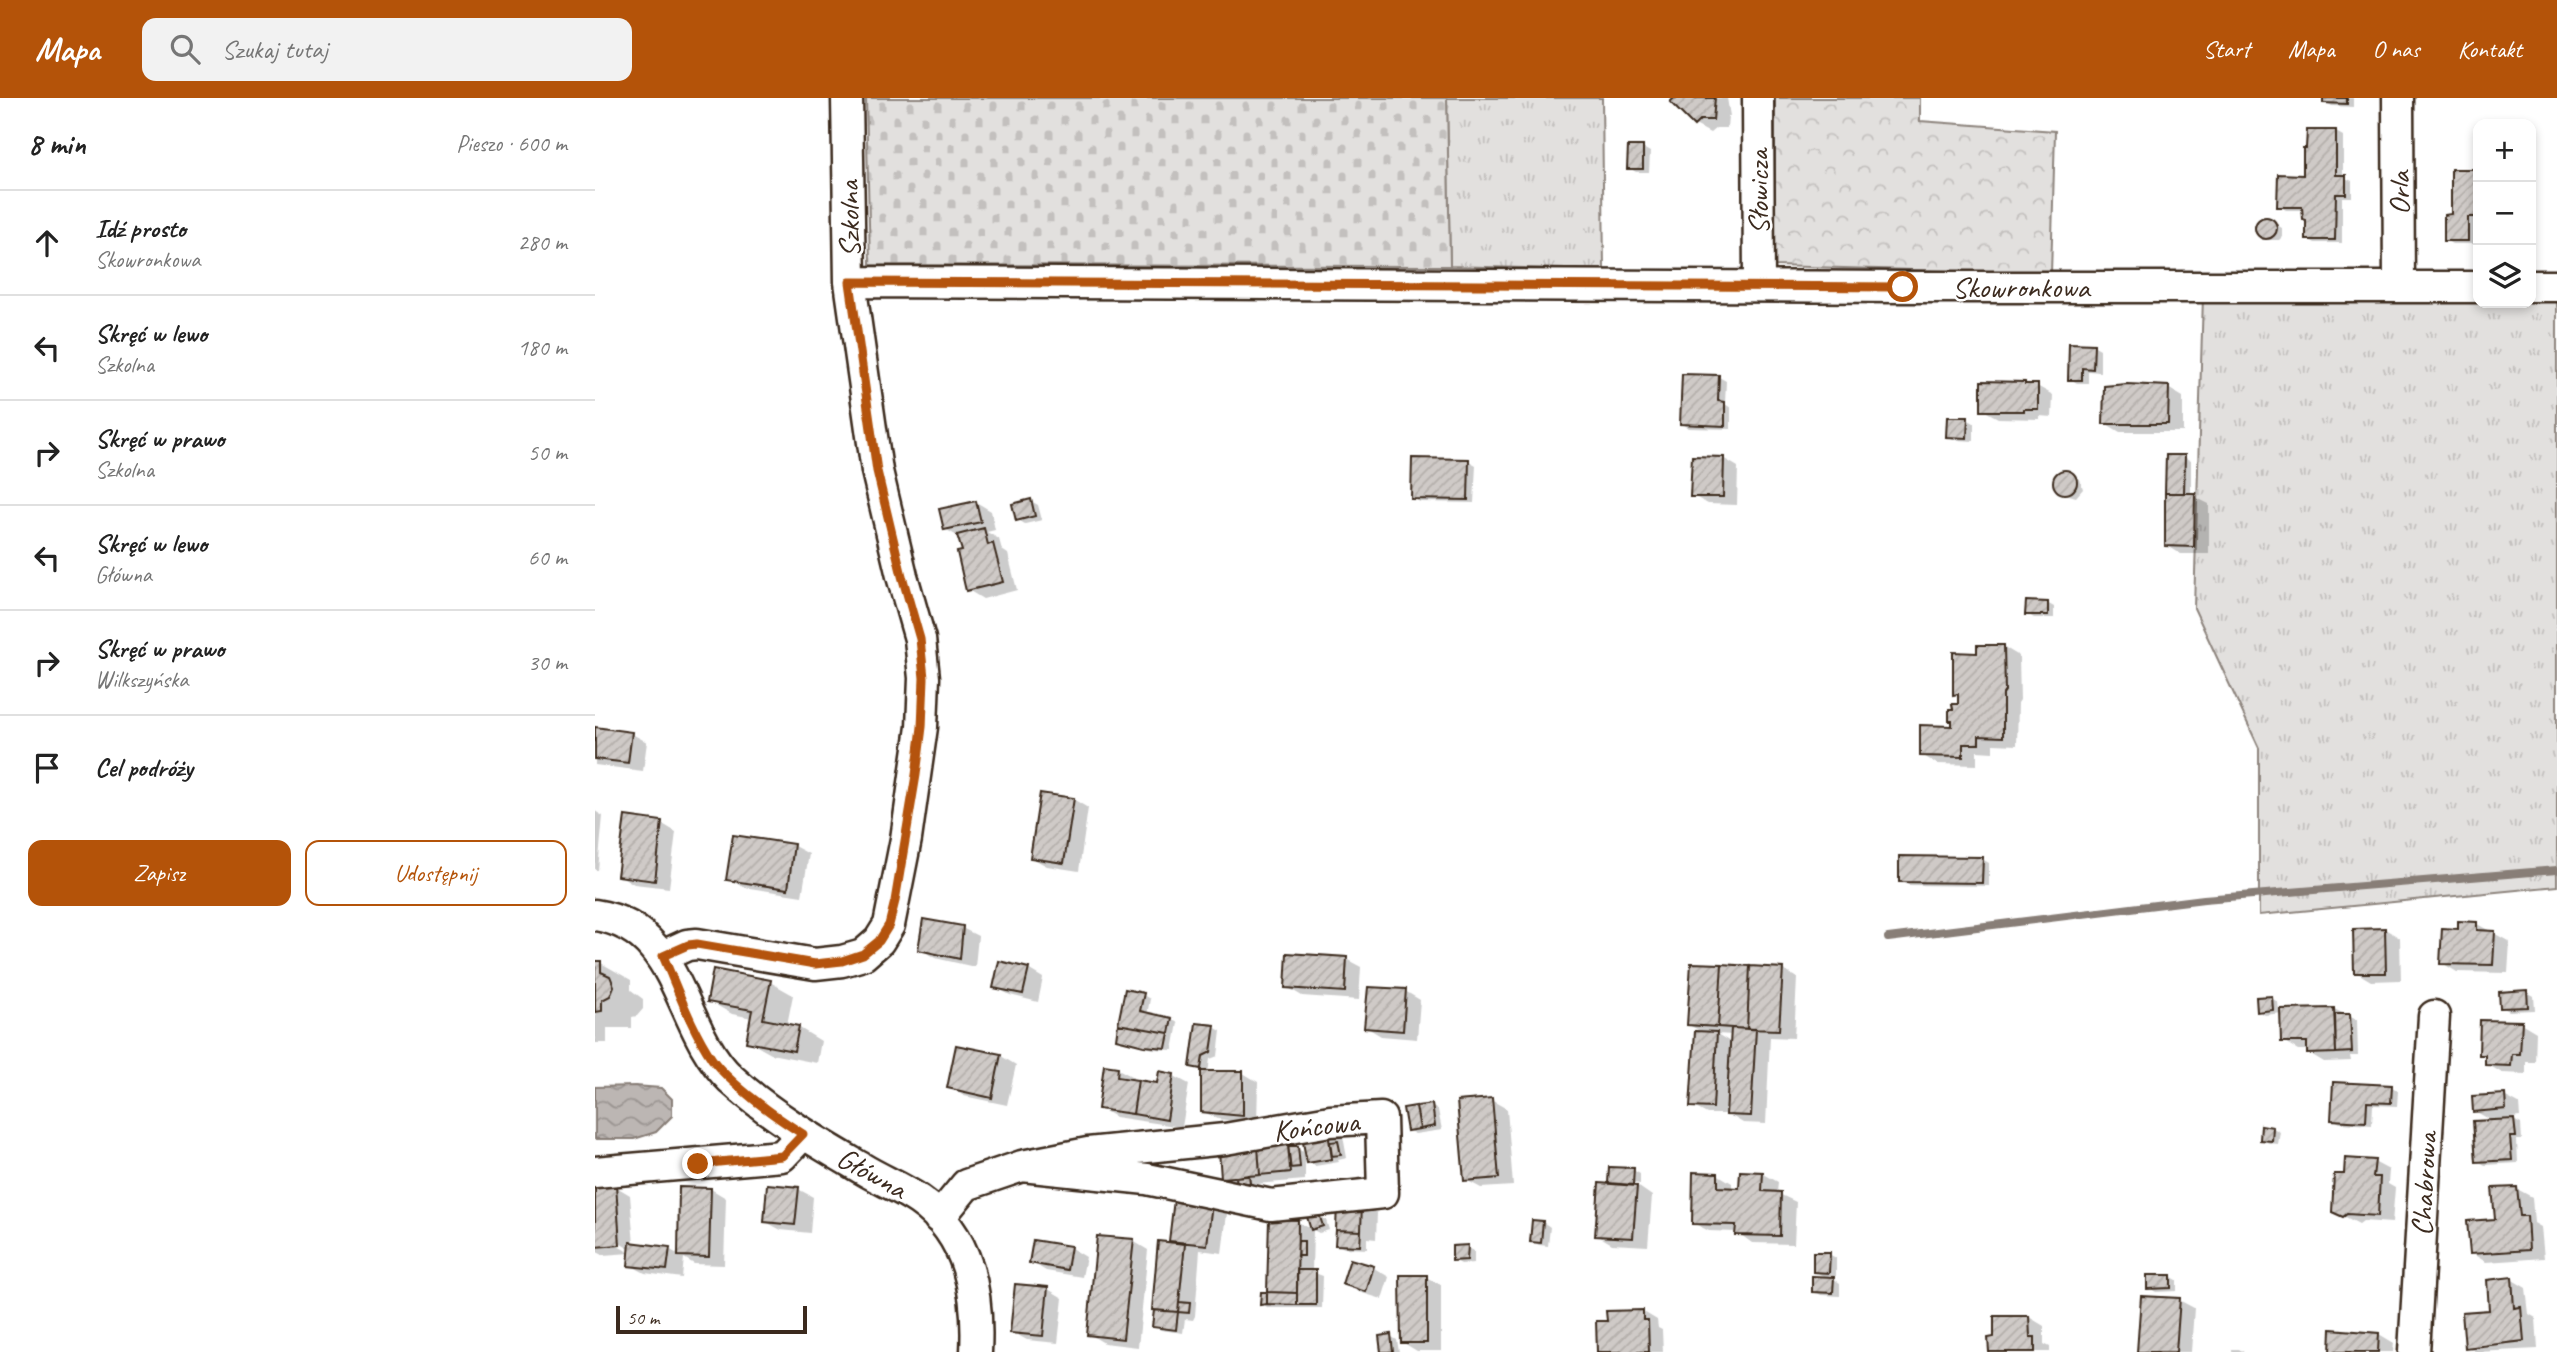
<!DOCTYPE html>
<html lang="pl">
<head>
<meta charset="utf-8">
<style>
  :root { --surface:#fff; --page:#f2f2f2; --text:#222; --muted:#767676; --line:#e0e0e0; --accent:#b45309 }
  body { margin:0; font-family:Caveat,sans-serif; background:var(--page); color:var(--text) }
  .controls { position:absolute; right:21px; top:21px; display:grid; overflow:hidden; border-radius:14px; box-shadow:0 4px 10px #0003 }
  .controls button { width:63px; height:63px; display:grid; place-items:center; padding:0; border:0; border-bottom:2px solid var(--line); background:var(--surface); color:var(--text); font:35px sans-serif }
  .scale { position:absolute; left:21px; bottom:18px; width:191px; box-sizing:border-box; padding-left:7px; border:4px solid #3b2a1e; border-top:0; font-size:19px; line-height:24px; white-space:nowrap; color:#3b2a1e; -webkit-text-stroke:5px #fff; paint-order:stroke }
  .stop { position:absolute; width:21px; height:21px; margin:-16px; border:5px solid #b45309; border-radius:50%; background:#fff }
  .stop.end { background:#b45309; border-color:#fff; box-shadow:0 2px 7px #0008 }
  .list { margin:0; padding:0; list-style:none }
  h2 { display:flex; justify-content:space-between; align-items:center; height:91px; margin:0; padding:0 28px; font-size:30px }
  h2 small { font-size:23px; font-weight:400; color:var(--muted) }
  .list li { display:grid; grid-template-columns:46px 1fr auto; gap:21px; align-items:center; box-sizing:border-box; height:105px; padding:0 28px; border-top:2px solid var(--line) }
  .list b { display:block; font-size:26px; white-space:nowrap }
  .list p { margin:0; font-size:23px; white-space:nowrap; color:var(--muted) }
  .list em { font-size:23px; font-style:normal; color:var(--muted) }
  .actions { display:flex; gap:14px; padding:21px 28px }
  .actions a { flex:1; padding:16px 0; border:2px solid var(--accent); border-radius:14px; text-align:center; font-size:24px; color:var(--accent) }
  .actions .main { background:var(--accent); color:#fff }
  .icon { flex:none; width:38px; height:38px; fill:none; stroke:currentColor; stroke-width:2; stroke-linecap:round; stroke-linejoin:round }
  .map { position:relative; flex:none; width:1962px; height:1254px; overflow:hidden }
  header { display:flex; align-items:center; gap:42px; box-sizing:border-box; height:98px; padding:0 35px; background:var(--accent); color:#fff }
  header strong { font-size:33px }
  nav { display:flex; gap:38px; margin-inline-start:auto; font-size:24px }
  .search { width:490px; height:63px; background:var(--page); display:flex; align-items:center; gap:18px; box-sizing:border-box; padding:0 24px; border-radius:14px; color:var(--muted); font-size:26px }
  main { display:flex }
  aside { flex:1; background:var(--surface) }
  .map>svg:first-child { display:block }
</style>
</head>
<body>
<header>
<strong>Mapa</strong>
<div class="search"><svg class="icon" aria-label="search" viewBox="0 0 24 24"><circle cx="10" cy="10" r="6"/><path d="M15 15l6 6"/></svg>Szukaj tutaj</div>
<nav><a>Start</a><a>Mapa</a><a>O nas</a><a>Kontakt</a></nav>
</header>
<main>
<aside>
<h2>8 min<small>Pieszo · 600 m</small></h2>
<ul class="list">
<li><svg class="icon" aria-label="ahead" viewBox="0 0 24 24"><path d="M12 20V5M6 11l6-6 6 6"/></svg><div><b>Idź prosto</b><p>Skowronkowa</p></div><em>280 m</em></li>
<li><svg class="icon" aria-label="left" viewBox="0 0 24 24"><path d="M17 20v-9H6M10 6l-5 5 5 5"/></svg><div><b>Skręć w lewo</b><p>Szkolna</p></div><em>180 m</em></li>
<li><svg class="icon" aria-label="right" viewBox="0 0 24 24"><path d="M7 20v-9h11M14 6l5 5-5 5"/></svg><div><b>Skręć w prawo</b><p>Szkolna</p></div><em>50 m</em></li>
<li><svg class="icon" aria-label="left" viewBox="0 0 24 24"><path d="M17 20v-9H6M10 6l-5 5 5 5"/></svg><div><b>Skręć w lewo</b><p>Główna</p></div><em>60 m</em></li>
<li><svg class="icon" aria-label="right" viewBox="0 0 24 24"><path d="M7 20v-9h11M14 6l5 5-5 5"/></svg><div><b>Skręć w prawo</b><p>Wilkszyńska</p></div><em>30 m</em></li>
<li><svg class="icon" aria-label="arrive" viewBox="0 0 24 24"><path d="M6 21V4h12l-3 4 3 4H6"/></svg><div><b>Cel podróży</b></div></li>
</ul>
<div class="actions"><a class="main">Zapisz</a><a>Udostępnij</a></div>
</aside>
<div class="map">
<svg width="1962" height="1254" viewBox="0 0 1962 1254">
  <defs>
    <pattern id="grass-tufts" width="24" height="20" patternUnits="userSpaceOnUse" patternTransform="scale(1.75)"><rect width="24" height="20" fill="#e2e0de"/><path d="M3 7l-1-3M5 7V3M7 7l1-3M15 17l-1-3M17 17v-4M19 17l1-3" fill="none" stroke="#c3c0be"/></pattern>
    <pattern id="forest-crowns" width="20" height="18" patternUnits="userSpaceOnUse" patternTransform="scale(1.75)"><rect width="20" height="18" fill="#e2e0de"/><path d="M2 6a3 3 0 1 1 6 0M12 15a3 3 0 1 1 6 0" fill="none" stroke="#c3c0be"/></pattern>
    <pattern id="cemetery-stones" width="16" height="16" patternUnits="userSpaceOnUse" patternTransform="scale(1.75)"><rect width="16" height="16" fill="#e2e0de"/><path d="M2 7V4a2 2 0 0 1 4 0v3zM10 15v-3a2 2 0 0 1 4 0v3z" fill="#c3c0be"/></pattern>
    <pattern id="water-waves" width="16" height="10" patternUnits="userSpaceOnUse" patternTransform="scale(1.75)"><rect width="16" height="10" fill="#bcb6b3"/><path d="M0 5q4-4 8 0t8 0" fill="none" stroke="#9a9491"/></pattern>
    <pattern id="building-hatch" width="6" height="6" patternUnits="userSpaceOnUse" patternTransform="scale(1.75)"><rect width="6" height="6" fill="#cfcac7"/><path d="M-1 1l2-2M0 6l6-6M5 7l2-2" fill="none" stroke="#b3aeaa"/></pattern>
  </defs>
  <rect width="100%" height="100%" fill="#fff"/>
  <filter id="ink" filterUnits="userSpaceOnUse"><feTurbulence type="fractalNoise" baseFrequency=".0143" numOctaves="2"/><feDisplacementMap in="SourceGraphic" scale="14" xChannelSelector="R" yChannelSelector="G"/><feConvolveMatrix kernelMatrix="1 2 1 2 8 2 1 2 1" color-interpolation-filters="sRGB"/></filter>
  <g filter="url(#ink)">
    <path fill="url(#grass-tufts)" stroke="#8e857e" stroke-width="2" d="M852 0H1007L1009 172 855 168Z
      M1608 198 1883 202V205L1962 202V788L1664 817V650L1599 510Z"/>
    <path fill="url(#forest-crowns)" stroke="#8e857e" stroke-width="2" d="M1180 0H1325V23L1460 33 1456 176 1180 168Z"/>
    <path fill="url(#cemetery-stones)" stroke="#8e857e" stroke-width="2" d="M271 0H852L855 168 275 167Z"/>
    <path fill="url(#water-waves)" stroke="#887e77" stroke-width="2" d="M40 988 66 990 77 1001V1018L61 1034 39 1041H0V989Z"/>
    <path fill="#0003" fill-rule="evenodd" d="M1082 0H1132L1135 18H1133L1132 30H1121L1115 35 1100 27Z
      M1730 0H1758V9L1737 8 1730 4Z
      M1741 34 1748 38V79L1757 83V99H1747V145H1720L1713 141 1712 122 1709 112H1691L1684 108 1710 78 1713 52Z
      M1048 50 1055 54 1054 74H1041L1034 70Z
      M1857 73H1883V122H1880V146H1857L1850 142 1857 118Z
      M1671 121 1687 130V139L1684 142H1674L1667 138 1662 130 1663 125Z
      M1498 247 1505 251V274L1493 273V285H1482L1475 281Z
      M1124 279 1131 283 1130 306 1136 310V331L1094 330 1087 325Z
      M1429 285 1442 288 1458 297 1457 319 1444 318V321L1403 320 1388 312Z
      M1573 290 1588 299V334H1525L1510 325Z
      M1372 321 1379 325V343L1360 342 1353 338Z
      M1589 359 1596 363V397L1614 406V456H1586L1571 447Z
      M1128 360 1143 369 1142 407 1113 406 1098 398Z
      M874 363 881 367 879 405 825 404 818 400Z
      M1466 374 1485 381 1488 391 1481 399 1470 396 1460 387 1462 377Z
      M436 403 443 407 447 422 430 426 423 422Z
      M381 404 396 413 400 432 392 434 404 441 407 452 413 456 422 492 388 501 373 492 369 455 364 439 350 431Z
      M1452 505 1459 509V520H1439L1432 516Z
      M1409 549 1424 558 1425 602 1423 605 1422 647 1398 646V654L1382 653V667L1342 666 1327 657 1359 630V624L1355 622 1364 608 1365 599 1359 596 1383 556Z
      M0 631 37 636 52 644 48 673 0 667Z
      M478 701 493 710 484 773 452 768 437 760Z
      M0 713 8 718 3 772H0Z
      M66 725 81 734 74 790 39 786 24 777Z
      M199 748 214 756 207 798 148 789 133 781Z
      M1387 761 1394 765V788L1313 787 1306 783Z
      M1882 826 1915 844 1913 875 1862 874 1847 865 1865 833Z
      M367 830 383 838 380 869 340 860 325 851Z
      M1790 831 1805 840 1806 882 1776 883 1761 874Z
      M751 861 766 869 764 902 707 898 692 889Z
      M0 865H6L36 882V892L48 901V911L42 918 37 919V930H12V945H0Z
      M433 871 448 880 443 904 415 897 400 889Z
      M1187 871 1202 880 1199 940 1175 939 1171 1026 1148 1025 1133 1016H1112L1097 1008 1109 935 1094 927ZM1122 936 1137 937V945Z
      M175 884 198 897 192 927 203 929 226 943 222 965 176 956 153 943 157 920 137 916 114 903Z
      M810 893 825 902 822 941 786 938 771 929Z
      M1932 894 1939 898 1940 912 1914 913 1907 909Z
      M548 897 555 901 552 917 576 921 583 925 578 952 558 951 523 940Z
      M1676 900 1683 904 1684 913 1739 911 1762 922 1763 958H1755L1756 963 1729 964 1714 955V952H1703L1688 943 1687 915 1670 917 1663 913Z
      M1926 925 1941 934 1940 964H1931V976L1907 975 1892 966V959L1886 956Z
      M619 929 626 933 623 958 615 961 613 975H648L663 984 662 1026 623 1021 607 1013 608 973 596 968Z
      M362 949 406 958 421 967 412 1007 369 998 354 989Z
      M523 971 538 979 537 983 564 987 579 978 594 986 587 1029 520 1019 505 1010Z
      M1796 988 1803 993 1802 1008 1778 1007 1777 1027 1745 1025 1738 1021Z
      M1909 998 1924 1006 1925 1019 1915 1020 1926 1026 1927 1042H1922L1923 1065 1890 1067 1883 1063 1899 1024 1880 1013Z
      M896 1002 912 1011 918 1088 886 1090 871 1082Z
      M836 1008 843 1012 847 1032 820 1036 813 1032Z
      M1678 1030 1685 1034 1683 1046 1674 1045 1667 1041Z
      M741 1034 748 1038 752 1060 743 1062 744 1064 720 1068 710 1062V1082L661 1086 662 1089 651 1090 628 1079 693 1047 711 1055 709 1040Z
      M1779 1064 1794 1072 1793 1086 1800 1090 1797 1125 1768 1123 1764 1126 1739 1113 1751 1078Z
      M1016 1071 1038 1072 1045 1076V1086L1020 1084V1088L1044 1089 1057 1098 1053 1148 1017 1146 1002 1137 1014 1087Z
      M1167 1075 1183 1084 1182 1095 1201 1104 1199 1146 1157 1145 1142 1134 1114 1133 1098 1125 1122 1076 1137 1085V1091H1146Z
      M20 1088 35 1097 39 1147 74 1151 84 1157 116 1091 131 1100 129 1167 99 1166 89 1160 87 1180 50 1175 35 1167 36 1152 18 1141 16 1144 35 1155 8 1157 0 1153V1089Z
      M203 1091 218 1099 215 1135 186 1132 171 1124Z
      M1922 1091 1937 1099 1939 1125 1946 1129 1949 1160 1891 1164 1876 1155 1902 1122Z
      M580 1103 617 1107 632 1116 627 1155 605 1152 600 1218 598 1222 590 1221 588 1235 566 1232 559 1228 576 1146Z
      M767 1107 782 1115 781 1141 772 1140V1151L749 1150 742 1146Z
      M724 1118 731 1122 734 1132 724 1135 718 1132 714 1120Z
      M703 1124 718 1132 717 1174 728 1178 727 1210H674L667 1206 679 1196Z
      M939 1124H948L955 1129 953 1148 944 1147 937 1143Z
      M538 1143 553 1152 543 1249 509 1245 494 1236Z
      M872 1149 879 1153V1165L866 1166 859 1162Z
      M476 1150 491 1159 487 1179 451 1173 436 1164Z
      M1234 1156 1241 1160V1178L1233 1177 1245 1185V1198L1226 1197 1219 1193 1232 1180 1219 1173Z
      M756 1163 779 1170 794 1179 787 1201 764 1194 749 1185Z
      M1575 1178 1582 1182V1193L1561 1194 1554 1190Z
      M831 1179 846 1187V1253H822L807 1244Z
      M1916 1181 1931 1190 1934 1216 1941 1220 1943 1251 1881 1254 1872 1249Z
      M453 1191 468 1200 463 1245 432 1242 417 1234Z
      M1584 1202 1599 1210 1596 1254H1544Z
      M1047 1213 1062 1222 1063 1230 1067 1232 1068 1254H1003L1013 1225Z
      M1434 1219 1449 1228V1246L1455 1249V1254H1395Z
      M1784 1236 1799 1245 1798 1254H1736Z
      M795 1238 802 1242 804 1254H788Z
      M1637 1251H1644L1649 1254H1637Z"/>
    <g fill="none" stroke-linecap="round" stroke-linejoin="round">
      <path stroke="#887e77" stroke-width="8" d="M1293 840 1609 801 1962 772"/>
    </g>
    <path fill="url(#building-hatch)" stroke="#3b2a1e" stroke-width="2" d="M1079 0H1120L1118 22H1105L1099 28 1075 4Z
      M1728 0H1752V6L1728 5Z
      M1712 32H1741V77H1751V96H1741L1740 142H1711V122L1708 121 1707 109H1682L1683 76 1708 77V50H1711Z
      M1033 48H1048V71H1032Z
      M1856 71H1883V119H1873V143H1849V117L1856 116Z
      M1660 130a11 11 0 1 1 22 0a11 11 0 1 1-22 0Z
      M1474 245 1499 246 1498 271 1487 270V282H1473Z
      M1087 276 1124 277 1123 303 1130 304V328L1085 326Z
      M1386 283 1430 284V286H1443V311H1429V313H1386Z
      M1532 286 1574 288 1573 326H1508L1509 288Z
      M1352 319H1373L1372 340 1351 339Z
      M1571 357H1590L1589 395H1570Z
      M1097 358 1129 359 1128 399H1095Z
      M817 360 874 361 873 402 816 401Z
      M1458 384a12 12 0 1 1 24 0a12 12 0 1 1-24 0Z
      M1570 395H1600L1599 449 1570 448Z
      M436 401 440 418 421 423 417 406Z
      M381 403 386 424 349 432 344 411Z
      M389 430 393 447 398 445 408 484 371 493 362 454 367 453 362 437Z
      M1431 503 1453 504V517H1430Z
      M1382 547H1409L1410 593 1408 596V639L1384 638V646H1368V659L1325 658V627L1357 628V623H1354V611H1358L1357 606H1363V596L1358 597V554L1382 555Z
      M0 629 37 634 33 665 0 661Z
      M445 695 479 700 469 765 435 760Z
      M30 718 67 723 60 783 22 778Z
      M138 737 199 746 193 791 131 782Z
      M1304 758 1388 759 1387 785 1304 784Z
      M328 821 368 828 365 861 323 852Z
      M1863 823 1882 824V832L1900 833 1898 867 1845 866 1847 830 1863 831Z
      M1790 830 1791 875H1759L1758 831Z
      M692 855 752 859 750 894 690 890Z
      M0 863H6V874L15 878 19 888 15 898 7 902V913L0 914Z
      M404 863 434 870 428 896 398 890Z
      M1096 865 1127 866 1123 929 1092 927Z
      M1127 866 1155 868 1152 931 1123 929Z
      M1155 868 1188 870 1184 932 1152 931Z
      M118 871 176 882 168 921 204 928 199 953 151 944 157 912 112 904Z
      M773 889 811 891 808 933 769 930Z
      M530 891 549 895 545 913 577 920 574 935 523 926Z
      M1932 892 1933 909 1905 910 1904 894Z
      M1677 898 1678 912 1662 914 1661 899Z
      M1739 910 1741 955 1712 956V944H1686L1685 911Z
      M1740 916H1755L1757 954 1741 955Z
      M1885 922 1927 923 1925 956H1917L1916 968 1890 967V957H1884Z
      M601 925 620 927 616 954 608 958 606 971 595 969Z
      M523 926 574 935 571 950 549 948 521 941Z
      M1136 930 1161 931 1156 1018 1131 1017Z
      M1100 933 1122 934 1118 1010 1095 1009Z
      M361 947 406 956 397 1000 352 990Z
      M509 967 523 969 522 979 543 982 538 1016 503 1011Z
      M564 973 579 976 572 1022 538 1016 543 982 562 985Z
      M606 973H648V1018L606 1014Z
      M1738 984 1797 987 1796 1005 1772 1004 1771 1024 1736 1022Z
      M1910 996 1911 1011 1878 1014 1877 998Z
      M897 1000 904 1080 869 1083 862 1003Z
      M837 1006 840 1028 825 1031 821 1008Z
      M821 1008 825 1031 812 1033 808 1010Z
      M1919 1021 1921 1039H1915L1917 1062 1881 1064 1878 1023Z
      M1666 1027 1678 1029 1677 1043 1665 1042Z
      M733 1034 737 1061 712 1065 707 1039Z
      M743 1043 746 1057 737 1058 735 1044Z
      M693 1045 696 1074 665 1077 663 1048Z
      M663 1048 665 1077 626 1080 624 1052Z
      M693 1048H703L705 1069 695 1070Z
      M1750 1060 1780 1062 1778 1079H1785L1783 1118 1752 1116 1748 1119 1737 1114 1739 1076H1749Z
      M1014 1069 1039 1070 1038 1087 1013 1085Z
      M1145 1073 1168 1074 1167 1093 1186 1094 1185 1138 1140 1137 1141 1127 1097 1126 1098 1074 1123 1075V1089L1144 1090Z
      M654 1077 655 1085 642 1087 641 1079Z
      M1004 1085 1042 1088 1038 1140 1000 1138Z
      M21 1086 25 1147 0 1149V1087Z
      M172 1086 204 1089 200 1127 169 1124Z
      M84 1089 116 1090 114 1159 83 1158Z
      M1922 1089 1925 1118H1932L1934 1152 1875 1156 1872 1123 1900 1121 1897 1090Z
      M579 1101 617 1105 612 1147 574 1143Z
      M742 1104 767 1105 766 1133 741 1132Z
      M724 1116 728 1128 716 1132 712 1119Z
      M674 1121 703 1122 702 1195 672 1194Z
      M937 1122 948 1123 946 1145 935 1144Z
      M741 1132 766 1133 765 1148 740 1147Z
      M502 1138 539 1141 528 1241 492 1237Z
      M438 1142 476 1148 472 1172 434 1165Z
      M563 1143 590 1146 583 1214 557 1212Z
      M703 1143H709V1158H702Z
      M35 1144 75 1149 72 1172 33 1168Z
      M873 1147 872 1162 857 1163V1148Z
      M1218 1154H1235L1234 1175 1218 1174Z
      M755 1161 779 1168 771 1194 747 1186Z
      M702 1172H721V1207H702Z
      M805 1177H832V1245H806Z
      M1552 1177H1576V1190L1552 1191Z
      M1217 1178 1239 1179 1238 1195 1217 1194Z
      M1917 1179 1919 1210 1926 1209 1929 1243 1870 1250 1867 1214 1894 1212 1892 1182Z
      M420 1186 453 1189 448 1238 415 1235Z
      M666 1194H672V1206L665 1207Z
      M672 1194 702 1195V1207L672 1206Z
      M1546 1198 1585 1200 1581 1254H1542Z
      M584 1204 595 1205 594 1215 583 1214Z
      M559 1212 583 1214 581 1232 557 1229Z
      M1048 1212V1222H1053L1054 1254H1002L1001 1223H1012L1011 1213Z
      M1399 1218H1434L1435 1239H1440V1254H1394L1393 1240 1399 1239Z
      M1736 1231 1784 1235 1783 1254H1735Z
      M796 1236 798 1254H786L784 1238Z"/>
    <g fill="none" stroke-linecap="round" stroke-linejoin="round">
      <g stroke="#3b2a1e" stroke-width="35">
        <path id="minor" d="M1163 0 1164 188
          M1803 0 1804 189
          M255 184 1308 189H1883
          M1936 188H1962
          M0 817C88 830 81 929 136 981 176 1018 222 1044 268 1071 286 1082 307 1090 324 1102 375 1137 384 1197 381 1254
          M68 858 92 847 102 846 220 866 247 863 268 857 284 843 294 827 311 741 327 629 329 580 325 541 307 478 282 373 255 184 252 0
          M0 1074 187 1058 208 1036
          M344 1120 371 1087 427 1068 493 1055 630 1041 735 1023 786 1020 788 1095 676 1107 552 1081 427 1068
          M1819 1254 1839 918"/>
      </g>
      <use href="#minor" stroke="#fff" stroke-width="30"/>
    </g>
  </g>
  <g fill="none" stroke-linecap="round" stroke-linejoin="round" filter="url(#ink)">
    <path stroke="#b45309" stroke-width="9" d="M103 1066 187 1058 208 1036C183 1021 134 985 117 961 96 930 83 892 68 858L93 847 102 846 220 866 247 863 268 856 284 843 294 827 300 803 321 677 327 629 329 580 325 541 307 478 282 373 255 184 1308 189"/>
  </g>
  <g text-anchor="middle" stroke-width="5" stroke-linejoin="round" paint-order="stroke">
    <g font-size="30" fill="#3b2a1e" stroke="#fff">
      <text transform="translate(1163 94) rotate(-90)" y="10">Słowicza</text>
      <text transform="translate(1804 95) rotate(-90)" y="10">Orla</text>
      <text transform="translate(254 121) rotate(-91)" y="10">Szkolna</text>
      <text x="1426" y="199">Skowronkowa</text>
      <text transform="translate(721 1028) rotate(-7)" y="10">Końcowa</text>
      <text transform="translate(277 1075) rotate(29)" y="10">Główna</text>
      <text transform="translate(1829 1086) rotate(-87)" y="10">Chabrowa</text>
    </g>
  </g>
</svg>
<div class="controls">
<button>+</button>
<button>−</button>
<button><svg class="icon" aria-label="layers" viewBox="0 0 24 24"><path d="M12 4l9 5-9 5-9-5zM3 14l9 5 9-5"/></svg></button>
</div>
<div class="scale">50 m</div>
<div class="stop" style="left:1308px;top:189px"></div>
<div class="stop end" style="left:103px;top:1066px"></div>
</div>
</main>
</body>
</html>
